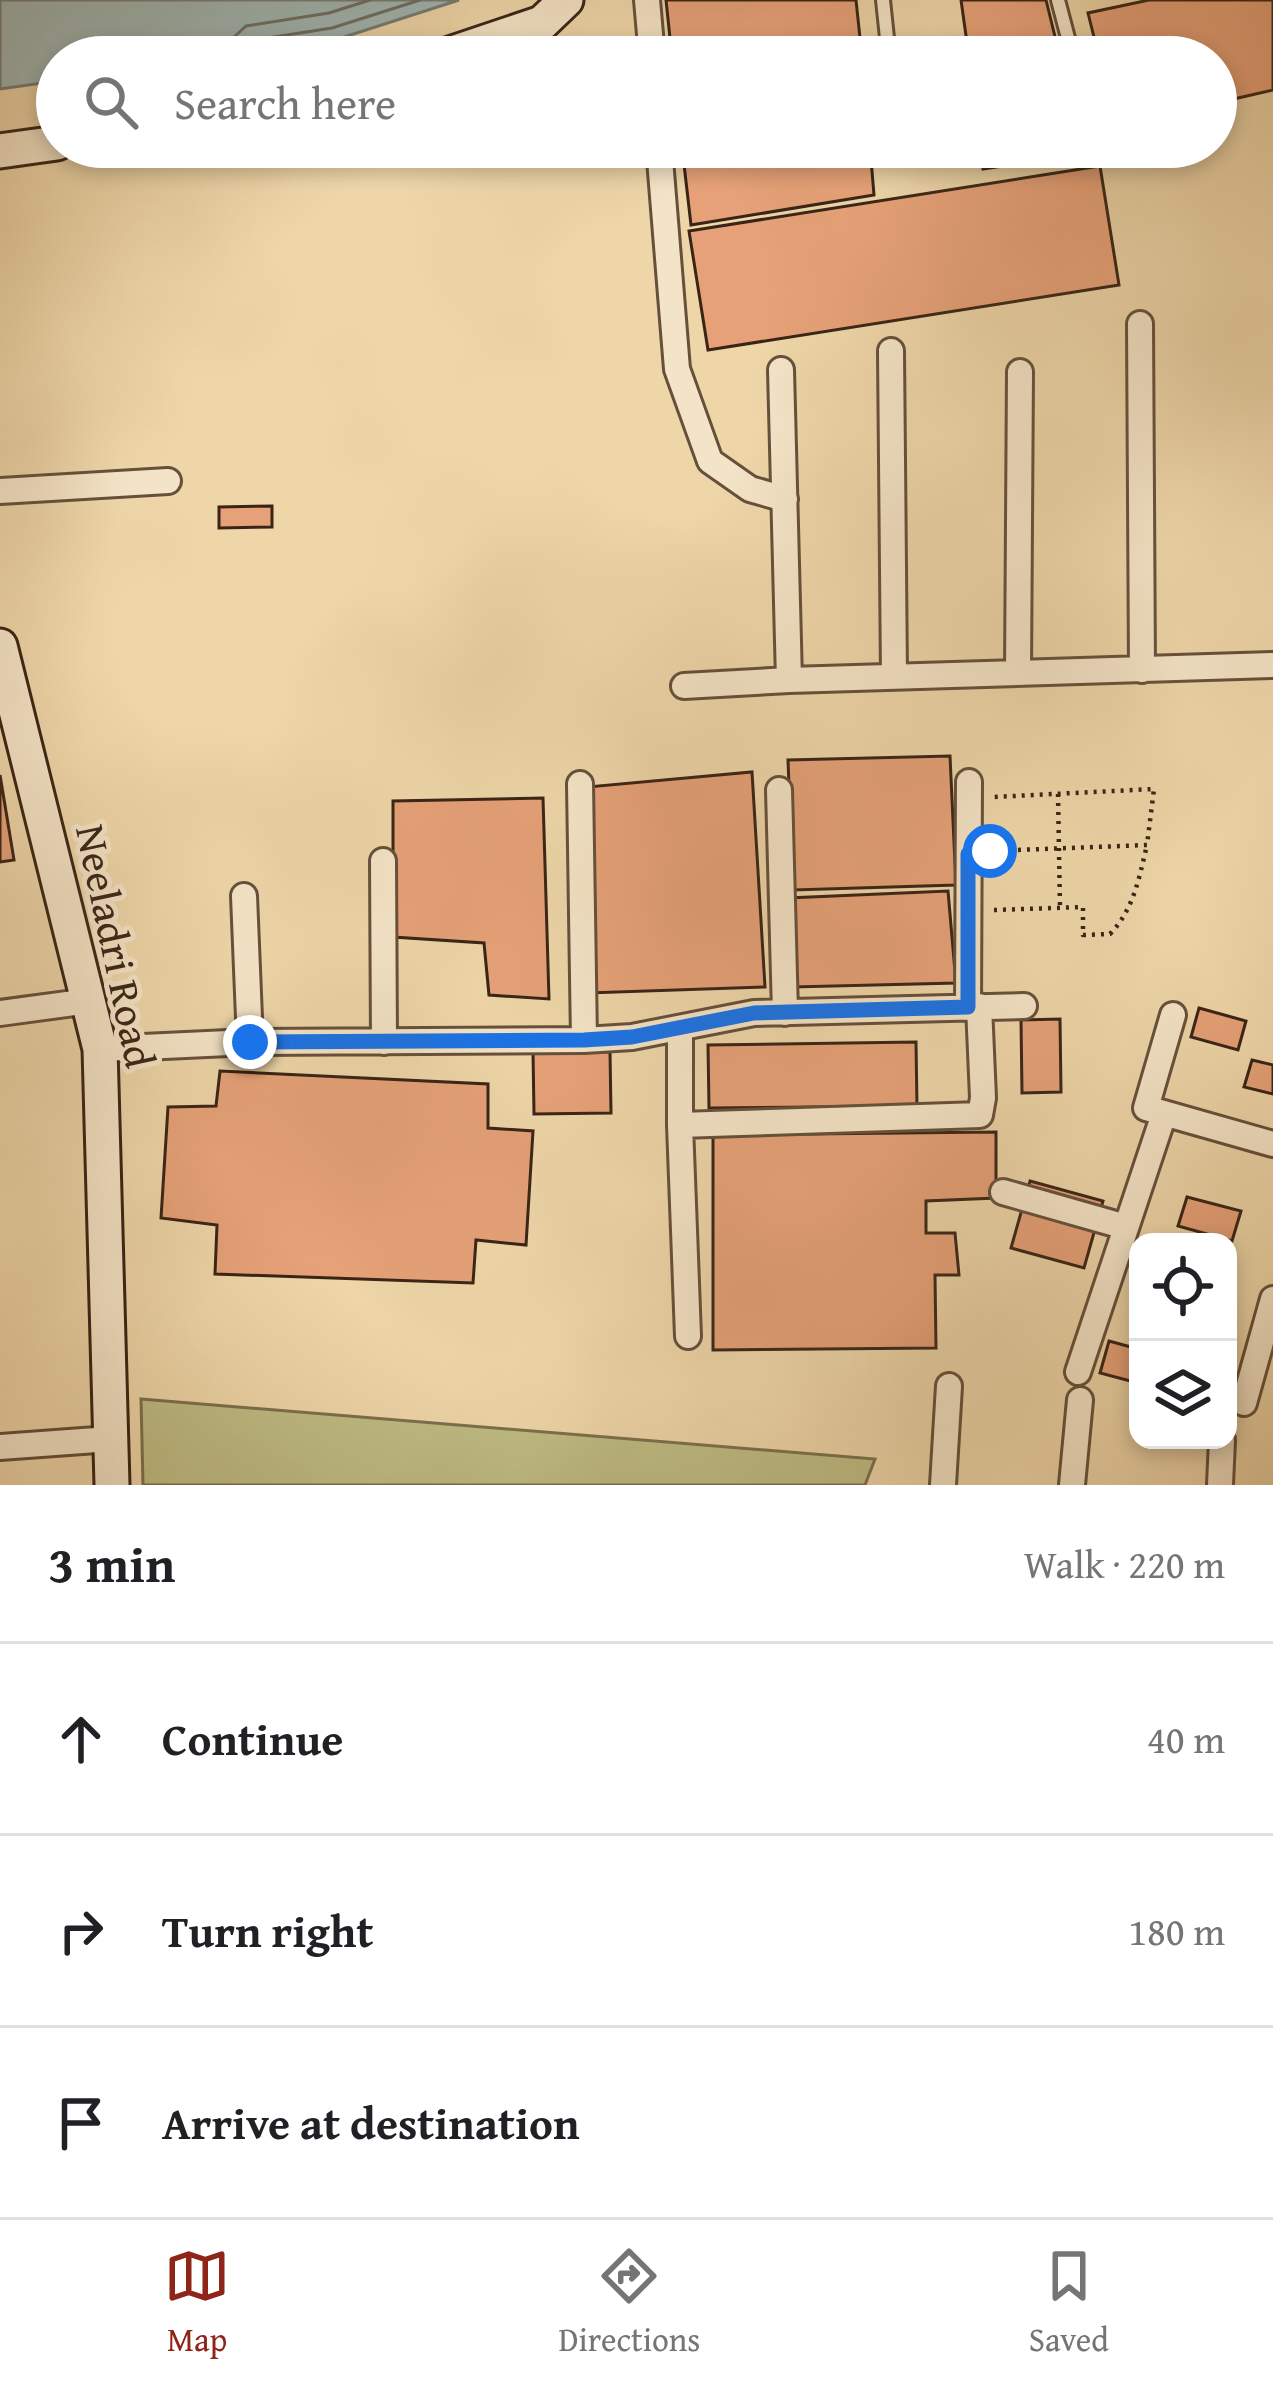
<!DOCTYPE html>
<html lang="en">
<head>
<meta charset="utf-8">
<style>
  :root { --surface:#fff; --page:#f2f2f2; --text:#202124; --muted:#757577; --line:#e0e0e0; --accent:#8f2418 }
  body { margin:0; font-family:"Gentium Book Plus",serif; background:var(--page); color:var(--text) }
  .controls { position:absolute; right:36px; bottom:36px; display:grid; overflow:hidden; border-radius:24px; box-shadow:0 6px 18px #0003 }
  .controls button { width:108px; height:108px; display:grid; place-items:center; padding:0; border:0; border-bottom:3px solid var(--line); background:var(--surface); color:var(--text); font:60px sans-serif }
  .stop { position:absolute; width:36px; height:36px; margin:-27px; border:9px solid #1a73e8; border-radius:50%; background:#fff }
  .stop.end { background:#1a73e8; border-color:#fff; box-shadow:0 3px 12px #0008 }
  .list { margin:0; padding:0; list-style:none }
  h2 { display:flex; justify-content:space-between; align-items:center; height:156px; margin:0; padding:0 48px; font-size:51px }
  h2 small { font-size:39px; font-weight:400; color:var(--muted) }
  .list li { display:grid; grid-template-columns:78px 1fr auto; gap:36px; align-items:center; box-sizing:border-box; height:192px; padding:0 48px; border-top:3px solid var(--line) }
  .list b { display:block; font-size:45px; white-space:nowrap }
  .list em { font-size:39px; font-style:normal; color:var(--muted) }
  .icon { flex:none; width:66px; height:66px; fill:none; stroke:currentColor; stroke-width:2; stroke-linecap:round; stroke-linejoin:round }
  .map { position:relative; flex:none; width:1273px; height:1485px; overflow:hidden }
  .search { position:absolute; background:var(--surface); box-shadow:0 6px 18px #0003; left:36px; right:36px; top:36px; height:132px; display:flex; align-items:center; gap:30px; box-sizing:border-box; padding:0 42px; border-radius:66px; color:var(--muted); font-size:45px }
  .sheet { height:732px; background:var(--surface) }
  nav { display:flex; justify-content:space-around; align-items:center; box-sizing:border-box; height:168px; border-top:3px solid var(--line); background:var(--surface); font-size:33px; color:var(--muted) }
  nav a { display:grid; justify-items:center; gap:6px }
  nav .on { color:var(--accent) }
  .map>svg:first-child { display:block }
</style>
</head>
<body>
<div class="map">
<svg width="1273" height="1485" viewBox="0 0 1273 1485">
  <rect width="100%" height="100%" fill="#eed6a9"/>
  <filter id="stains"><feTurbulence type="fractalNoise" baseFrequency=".00167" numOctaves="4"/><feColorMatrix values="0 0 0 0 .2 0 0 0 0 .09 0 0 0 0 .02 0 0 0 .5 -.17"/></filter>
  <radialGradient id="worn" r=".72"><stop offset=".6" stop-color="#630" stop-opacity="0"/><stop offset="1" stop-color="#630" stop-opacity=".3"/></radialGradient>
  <path fill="#bebc84" stroke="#7c704d" stroke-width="3" d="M141 1399 875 1459 865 1485H143Z"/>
  <path fill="#9fb6b4" stroke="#767c75" stroke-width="3" d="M0 0H459L335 40 218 57H57V81L0 89Z"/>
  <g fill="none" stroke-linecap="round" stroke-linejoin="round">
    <path stroke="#6c6d65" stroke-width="3" d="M228 57 233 38 246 26 329 13 370 0
      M243 57 245 46 254 40 332 28 420 0"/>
  </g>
  <path fill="#e6a178" stroke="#392416" stroke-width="3" d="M666 0H856L862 57H672Z
    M961 0H1046L1060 57H969Z
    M1149 0H1273V90L1216 103V57H1099L1088 13Z
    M682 147H870L874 195 691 225Z
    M980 147H1096L1097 152 983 169Z
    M1100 166 1119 285 708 350 689 231Z
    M272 506V527L219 528V507Z
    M950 756 956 885 793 890 788 760Z
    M752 772 765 987 588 993 587 787Z
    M0 775 14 860 0 862Z
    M543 798 549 999 489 995 484 943 393 937V801Z
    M948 891 956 983 793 987 788 898Z
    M1199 1008 1246 1021 1238 1050 1191 1037Z
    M1060 1019 1061 1092 1022 1093 1021 1020Z
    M916 1042 917 1106 709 1108 708 1045Z
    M533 1052H610L611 1113 534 1114Z
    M1252 1060 1273 1065V1094L1244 1087Z
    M220 1071 488 1084V1128L533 1131 526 1245 476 1240 473 1283 215 1274 217 1225 161 1218 168 1107 216 1106Z
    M996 1132V1198L926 1201V1233H955L959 1275H935L936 1348 713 1350V1135Z
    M1030 1181 1103 1201 1084 1268 1011 1248Z
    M1187 1197 1241 1211 1232 1241 1178 1226Z
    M1109 1341 1138 1349V1383L1100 1373Z"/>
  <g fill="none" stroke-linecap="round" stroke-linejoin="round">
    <g stroke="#66503b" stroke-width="18">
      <path id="lane" d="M883 0 889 57
        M1058 0 1073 57"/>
    </g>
    <g stroke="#66503b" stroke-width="30">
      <path id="street" d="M647 0 652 57
        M659 147 677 369 710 461 750 489 785 499
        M1140 324 1142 670
        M891 351 894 676
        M781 370 789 680
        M0 491 168 481
        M1018 673 1020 372
        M684 686 789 680 1273 665
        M580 784 584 1040
        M779 790 785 1013
        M383 861 384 1042
        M244 896 250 1042
        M968 1007 969 782
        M0 1013 89 1001
        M1173 1015 1146 1108 1273 1144
        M680 1028V1125L688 1336
        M100 1049 250 1042 584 1040 632 1037 754 1013 1024 1006
        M680 1125 980 1115 983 1098 979 1006
        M1003 1192 1126 1227
        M1078 1372 1164 1114
        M1244 1403 1273 1299
        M0 1447 110 1439
        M943 1485 949 1386
        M1072 1485 1080 1400
        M1220 1485 1222 1440"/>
    </g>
    <g stroke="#392416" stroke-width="39">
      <path id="secondary" d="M441 57 542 23 566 0
        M0 151 57 143
        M0 646 100 1049 112 1485"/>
    </g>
    <path stroke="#392416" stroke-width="4.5" stroke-dasharray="3 6" stroke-linecap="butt" d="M1058 794 1060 908
      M991 851 1147 845 1154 789 994 797
      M994 910 1083 907V935L1110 934C1134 909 1139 878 1147 845"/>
    <use href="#lane" stroke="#f4e4c7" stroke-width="12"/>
    <use href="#street" stroke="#f4e4c7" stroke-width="24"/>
    <use href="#secondary" stroke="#f4e4c7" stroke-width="33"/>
  </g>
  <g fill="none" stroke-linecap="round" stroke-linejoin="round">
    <path stroke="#1a73e8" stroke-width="15" d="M250 1042 584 1040 632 1037 754 1013 968 1007V854L990 851"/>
  </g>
  <g text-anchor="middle" stroke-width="10" stroke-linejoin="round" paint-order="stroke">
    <g font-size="42" fill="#392416" stroke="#f4e4c7">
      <text transform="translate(116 946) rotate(78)" y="15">Neeladri Road</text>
    </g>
  </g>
  <rect width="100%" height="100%" filter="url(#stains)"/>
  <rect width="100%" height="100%" fill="url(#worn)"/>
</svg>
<div class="controls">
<button><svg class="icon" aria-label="locate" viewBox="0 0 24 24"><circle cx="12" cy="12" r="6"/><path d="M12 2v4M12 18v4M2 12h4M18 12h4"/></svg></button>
<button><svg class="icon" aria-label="layers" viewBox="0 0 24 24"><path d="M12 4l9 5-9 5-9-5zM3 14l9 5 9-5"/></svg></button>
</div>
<div class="stop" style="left:990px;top:851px"></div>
<div class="stop end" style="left:250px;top:1042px"></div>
<div class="search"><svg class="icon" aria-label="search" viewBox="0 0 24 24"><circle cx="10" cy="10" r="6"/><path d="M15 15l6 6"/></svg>Search here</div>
</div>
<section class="sheet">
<h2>3 min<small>Walk · 220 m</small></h2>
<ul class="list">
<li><svg class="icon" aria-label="ahead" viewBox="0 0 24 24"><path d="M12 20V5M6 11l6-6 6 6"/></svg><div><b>Continue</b></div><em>40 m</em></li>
<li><svg class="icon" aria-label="right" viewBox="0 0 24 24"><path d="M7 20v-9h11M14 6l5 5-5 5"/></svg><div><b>Turn right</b></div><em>180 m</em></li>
<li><svg class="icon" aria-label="arrive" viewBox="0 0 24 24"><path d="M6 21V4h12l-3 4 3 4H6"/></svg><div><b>Arrive at destination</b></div></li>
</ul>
</section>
<nav>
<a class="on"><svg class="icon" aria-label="map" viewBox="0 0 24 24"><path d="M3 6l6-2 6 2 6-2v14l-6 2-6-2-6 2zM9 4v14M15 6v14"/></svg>Map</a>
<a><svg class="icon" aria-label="directions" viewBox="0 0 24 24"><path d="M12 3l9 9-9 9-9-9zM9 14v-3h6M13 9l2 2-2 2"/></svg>Directions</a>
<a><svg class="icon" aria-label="saved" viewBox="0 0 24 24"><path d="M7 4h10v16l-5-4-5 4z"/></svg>Saved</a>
</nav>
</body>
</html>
